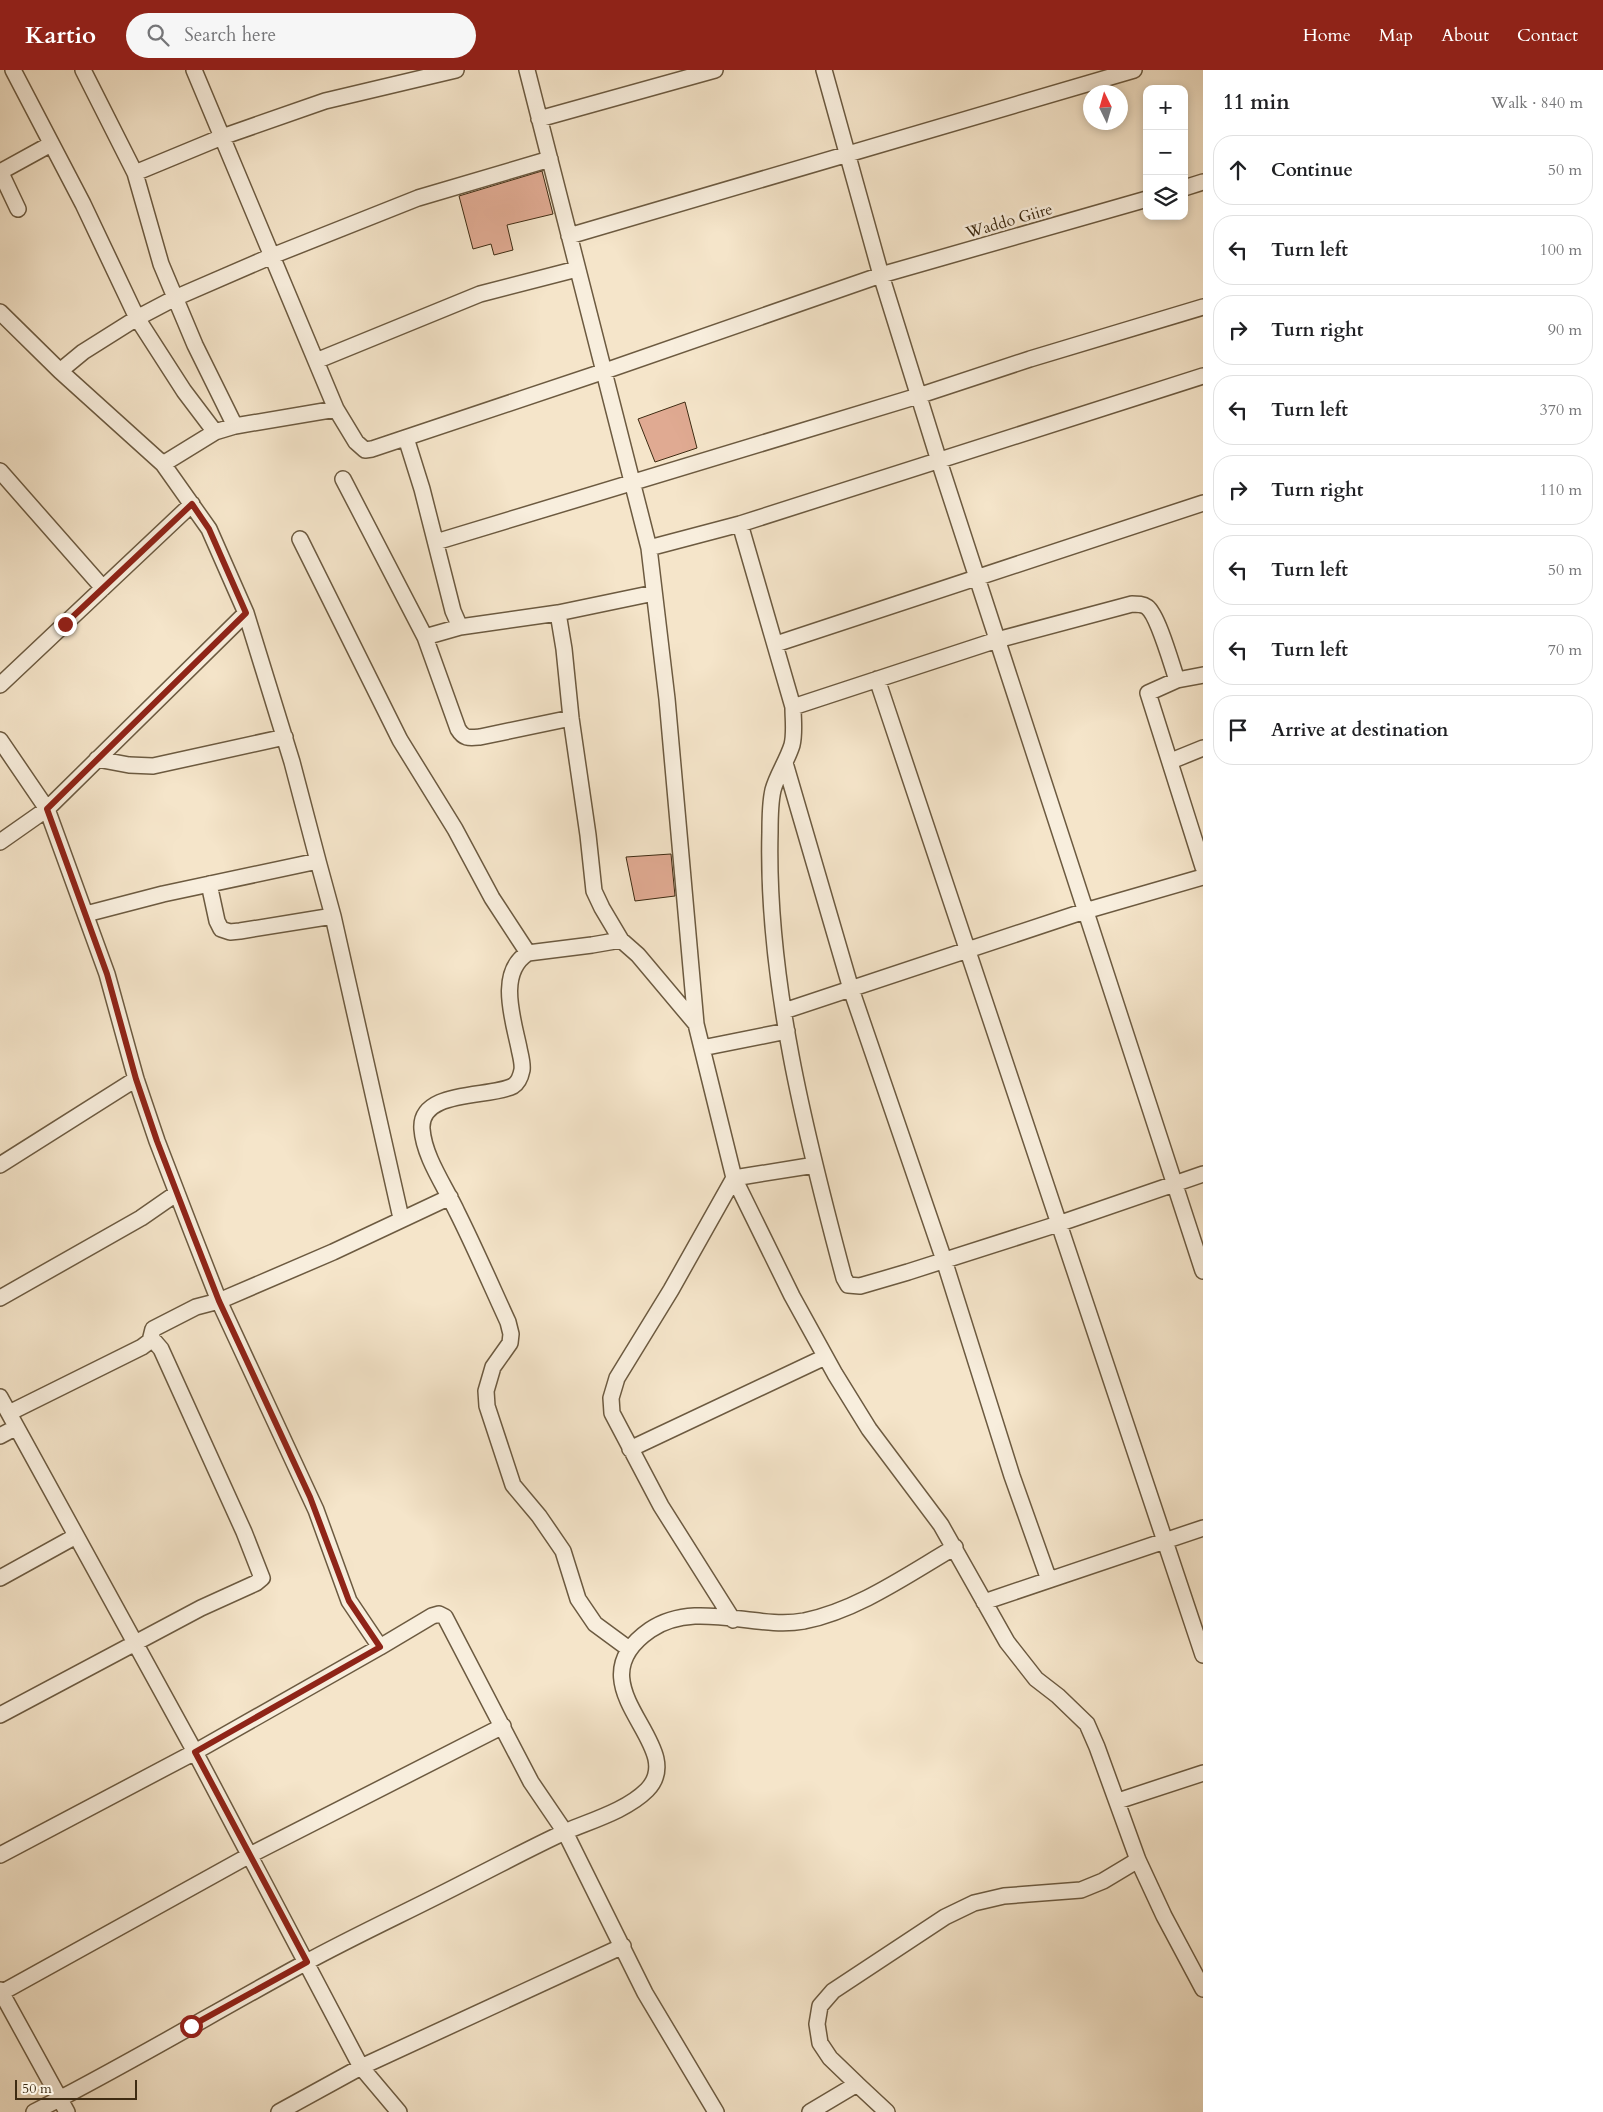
<!DOCTYPE html>
<html lang="en">
<head>
<meta charset="utf-8">
<style>
  :root { --surface:#fff; --page:#f6f6f6; --text:#202124; --muted:#757577; --line:#e0e0e0; --accent:#8f2418 }
  body { margin:0; font-family:Cardo,serif; background:var(--page); color:var(--text) }
  .controls { position:absolute; right:15px; top:15px; display:grid; overflow:hidden; border-radius:10px; box-shadow:0 2px 8px #0003 }
  .controls button { width:45px; height:45px; display:grid; place-items:center; padding:0; border:0; border-bottom:1px solid var(--line); background:var(--surface); color:var(--text); font:25px sans-serif }
  .compass { position:absolute; left:1083px; top:15px; width:45px; height:45px; border-radius:50%; background:var(--surface); box-shadow:0 2px 8px #0003; rotate:355deg }
  .scale { position:absolute; left:15px; bottom:12px; width:122px; box-sizing:border-box; padding-left:5px; border:2px solid #3e2b12; border-top:0; font-size:14px; line-height:18px; white-space:nowrap; color:#3e2b12; -webkit-text-stroke:4px #f8eedd; paint-order:stroke }
  .stop { position:absolute; width:15px; height:15px; margin:-11px; border:4px solid #8f2418; border-radius:50%; background:#fff }
  .stop.end { background:#8f2418; border-color:#fff; box-shadow:0 1px 5px #0008 }
  .list { margin:0; padding:0; list-style:none }
  h2 { display:flex; justify-content:space-between; align-items:center; height:65px; margin:0; padding:0 20px; font-size:21px }
  h2 small { font-size:16px; font-weight:400; color:var(--muted) }
  .list li { display:grid; grid-template-columns:32px 1fr auto; gap:15px; align-items:center; box-sizing:border-box; height:70px; margin:0 10px 10px; padding:0 10px; border:1px solid var(--line); border-radius:20px }
  .list b { display:block; font-size:19px; white-space:nowrap }
  .list em { font-size:16px; font-style:normal; color:var(--muted) }
  .icon { flex:none; width:28px; height:28px; fill:none; stroke:currentColor; stroke-width:2; stroke-linecap:round; stroke-linejoin:round }
  .map { position:relative; flex:none; width:1203px; height:2042px; overflow:hidden }
  header { display:flex; align-items:center; gap:30px; box-sizing:border-box; height:70px; padding:0 25px; background:var(--accent); color:#fff }
  header strong { font-size:24px }
  nav { display:flex; gap:28px; margin-inline-start:auto; font-size:18px }
  .search { width:350px; height:45px; background:var(--page); display:flex; align-items:center; gap:12px; box-sizing:border-box; padding:0 18px; border-radius:28px; color:var(--muted); font-size:19px }
  main { display:flex }
  aside { flex:1; background:var(--surface) }
  .map>svg:first-child { display:block }
</style>
</head>
<body>
<header>
<strong>Kartio</strong>
<div class="search"><svg class="icon" aria-label="search" viewBox="0 0 24 24"><circle cx="10" cy="10" r="6"/><path d="M15 15l6 6"/></svg>Search here</div>
<nav><a>Home</a><a>Map</a><a>About</a><a>Contact</a></nav>
</header>
<main>
<div class="map">
<svg width="1203" height="2042" viewBox="0 0 1203 2042">
  <rect width="100%" height="100%" fill="#f5e5ca"/>
  <filter id="stains"><feTurbulence type="fractalNoise" baseFrequency=".004" numOctaves="4"/><feColorMatrix values="0 0 0 0 .2 0 0 0 0 .09 0 0 0 0 .02 0 0 0 .5 -.17"/></filter>
  <radialGradient id="worn" r=".72"><stop offset=".6" stop-color="#630" stop-opacity="0"/><stop offset="1" stop-color="#630" stop-opacity=".3"/></radialGradient>
  <path fill="#e0aa92" stroke="#3e2b12" d="M542 101 553 144 507 155 513 180 494 185 491 174 473 179 459 126Z
    M685 332 697 378 655 392 638 349Z
    M671 784 675 826 635 831 626 787Z"/>
  <g fill="none" stroke-linecap="round" stroke-linejoin="round">
    <g stroke="#6c5a40" stroke-width="18">
      <path id="minor" d="M13 0 83 134 137 248 175 228 272 186 418 128 550 89
        M83 0 135 103 161 194 195 275 235 356
        M194 0 336 339 356 372 365 380 372 379 605 301 881 205 1147 129
        M527 0 649 478 667 629 696 954
        M824 0 881 205 939 391 1203 1201
        M539 49 715 0
        M0 101 18 139
        M0 102 51 74
        M135 103 222 67 325 31 456 0
        M1184 118 1203 112
        M569 166 1134 0
        M0 242 60 301 83 282 137 248 184 321 215 362
        M316 291 480 224 577 199
        M60 301 163 394
        M406 368 422 419 453 541 460 557 558 543 564 579 571 648 588 765 594 821 602 838 621 870 638 885 696 954 734 1108 792 1226 835 1304 869 1359 941 1455 1007 1572 1036 1609 1058 1626 1087 1654 1097 1677 1138 1790 1164 1846 1203 1919
        M0 401 103 518
        M343 409 425 567 460 557
        M740 454 793 637C793 650 795 663 792 675 787 691 777 705 773 720 770 733 770 749 770 762 766 909 806 1066 844 1208L848 1215 860 1216 908 1202 1058 1154 1203 1104
        M300 469 400 670 455 759 492 828 528 883
        M436 472 918 326 1030 289 1203 237
        M649 478 740 454 1203 306
        M558 543 654 523
        M425 567 458 659C464 669 469 668 480 667L571 648
        M776 574 1203 433
        M1203 605 1177 610 1148 623 1203 797
        M877 609 1203 1585
        M0 615 192 434
        M793 637 997 570 1132 534C1138 534 1143 534 1147 537 1158 545 1172 596 1177 610
        M0 670 47 739 107 904 136 1009 157 1071 192 1162 219 1231 316 1440 349 1531 380 1577 432 1546 439 1544 445 1547 531 1712 565 1762 645 1923 716 2042
        M97 689 129 695 153 696 285 667
        M1171 691 1203 678
        M785 693 851 919 944 1190 1012 1406 1049 1510
        M0 772 47 739 246 543
        M318 791 333 846 401 1148
        M209 814 217 851 221 859 230 862 240 861 333 846
        M86 844 163 824 318 791 292 692 246 543 209 459 163 394 215 362 235 356 336 339
        M621 870 592 875 528 883C497 902 513 949 519 978 520 984 523 993 522 1000 521 1005 518 1013 513 1016 491 1028 419 1019 422 1059 424 1087 445 1116 457 1142 475 1178 491 1215 508 1252L511 1264 510 1273 493 1297 486 1321 487 1336 513 1415 539 1446 563 1481 578 1529 595 1554 629 1579
        M784 941 1085 841 1203 807
        M702 978 787 961
        M0 1095 136 1009
        M0 1228 141 1148 177 1123
        M150 1271 153 1259 196 1237 219 1231 333 1182 450 1127
        M0 1327 195 1682 361 1997 399 2042
        M0 1366 15 1358
        M630 1379 825 1287
        M0 1508 76 1466
        M984 1532 1203 1458
        M733 1550 661 1436 612 1343 611 1328 617 1308 671 1220 734 1108 815 1095
        M0 1645 201 1538 256 1513 262 1508 244 1462 161 1279 155 1272 150 1271 142 1277 9 1343
        M1118 1731 1203 1703
        M0 1785 195 1682 380 1577
        M0 1920 67 2042
        M1 1923 250 1785 503 1656
        M857 2014 887 2042
        M34 2042C125 1996 213 1943 303 1894 356 1865 411 1840 465 1812 499 1795 532 1777 567 1761 593 1750 627 1740 647 1720 691 1675 569 1616 650 1560 696 1529 754 1560 804 1551 858 1540 907 1505 955 1477
        M279 2042 361 1997 623 1876
        M810 2042 857 2014 830 1988 820 1973 817 1954 820 1936 833 1921 945 1847 974 1833 1004 1826 1081 1820 1103 1811 1138 1790"/>
    </g>
    <use href="#minor" stroke="#f8eedd" stroke-width="15"/>
  </g>
  <g fill="none" stroke-linecap="round" stroke-linejoin="round">
    <path stroke="#8f2418" stroke-width="6" d="M65 554 192 434 209 459 246 543 47 739 107 904 136 1009 157 1071 192 1162 219 1231 310 1427 349 1531 380 1577 195 1682 307 1892 191 1956"/>
  </g>
  <g text-anchor="middle" stroke-width="5" stroke-linejoin="round" paint-order="stroke">
    <g font-size="16" fill="#3e2b12" stroke="#f8eedd">
      <text transform="translate(1009 150) rotate(-16)" y="6">Waddo Giire</text>
    </g>
  </g>
  <rect width="100%" height="100%" filter="url(#stains)"/>
  <rect width="100%" height="100%" fill="url(#worn)"/>
</svg>
<div class="controls">
<button>+</button>
<button>−</button>
<button><svg class="icon" aria-label="layers" viewBox="0 0 24 24"><path d="M12 4l9 5-9 5-9-5zM3 14l9 5 9-5"/></svg></button>
</div>
<svg class="compass" viewBox="-18 -18 36 36"><path d="M0-13l5 13h-10z" fill="#e53935"/><path d="M0 13l5-13h-10z" fill="#757577"/></svg>
<div class="scale">50 m</div>
<div class="stop" style="left:191px;top:1956px"></div>
<div class="stop end" style="left:65px;top:554px"></div>
</div>
<aside>
<h2>11 min<small>Walk · 840 m</small></h2>
<ul class="list">
<li><svg class="icon" aria-label="ahead" viewBox="0 0 24 24"><path d="M12 20V5M6 11l6-6 6 6"/></svg><div><b>Continue</b></div><em>50 m</em></li>
<li><svg class="icon" aria-label="left" viewBox="0 0 24 24"><path d="M17 20v-9H6M10 6l-5 5 5 5"/></svg><div><b>Turn left</b></div><em>100 m</em></li>
<li><svg class="icon" aria-label="right" viewBox="0 0 24 24"><path d="M7 20v-9h11M14 6l5 5-5 5"/></svg><div><b>Turn right</b></div><em>90 m</em></li>
<li><svg class="icon" aria-label="left" viewBox="0 0 24 24"><path d="M17 20v-9H6M10 6l-5 5 5 5"/></svg><div><b>Turn left</b></div><em>370 m</em></li>
<li><svg class="icon" aria-label="right" viewBox="0 0 24 24"><path d="M7 20v-9h11M14 6l5 5-5 5"/></svg><div><b>Turn right</b></div><em>110 m</em></li>
<li><svg class="icon" aria-label="left" viewBox="0 0 24 24"><path d="M17 20v-9H6M10 6l-5 5 5 5"/></svg><div><b>Turn left</b></div><em>50 m</em></li>
<li><svg class="icon" aria-label="left" viewBox="0 0 24 24"><path d="M17 20v-9H6M10 6l-5 5 5 5"/></svg><div><b>Turn left</b></div><em>70 m</em></li>
<li><svg class="icon" aria-label="arrive" viewBox="0 0 24 24"><path d="M6 21V4h12l-3 4 3 4H6"/></svg><div><b>Arrive at destination</b></div></li>
</ul>
</aside>
</main>
</body>
</html>
